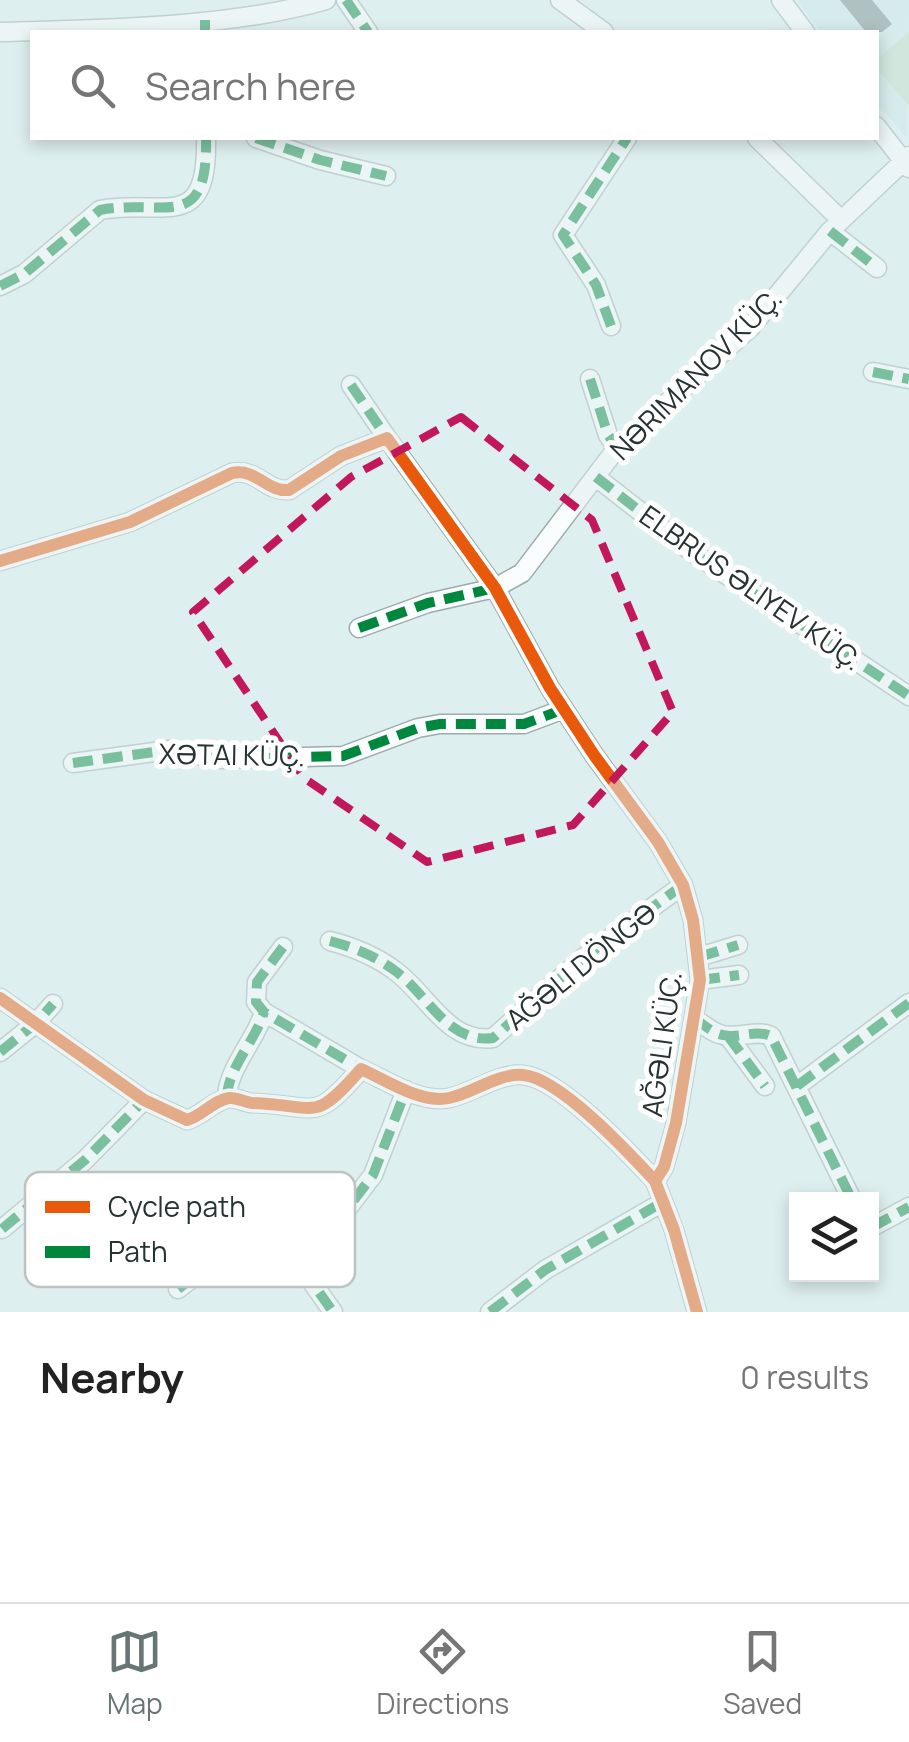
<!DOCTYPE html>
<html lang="en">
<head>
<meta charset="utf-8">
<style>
  :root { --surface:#fff; --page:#f6f6f6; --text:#222; --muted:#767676; --line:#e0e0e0; --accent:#677575 }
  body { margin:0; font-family:Manrope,sans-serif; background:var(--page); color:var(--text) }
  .controls { position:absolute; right:30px; bottom:30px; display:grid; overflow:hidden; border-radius:0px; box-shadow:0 5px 15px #0003 }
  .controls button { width:90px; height:90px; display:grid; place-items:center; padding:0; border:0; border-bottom:2px solid var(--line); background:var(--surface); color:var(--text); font:50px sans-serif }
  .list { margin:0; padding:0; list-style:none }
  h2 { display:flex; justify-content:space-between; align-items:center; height:130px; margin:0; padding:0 40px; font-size:42px }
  h2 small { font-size:32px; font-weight:400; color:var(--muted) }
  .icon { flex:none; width:55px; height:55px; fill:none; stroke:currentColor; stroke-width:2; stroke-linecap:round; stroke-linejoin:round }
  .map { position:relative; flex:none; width:909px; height:1312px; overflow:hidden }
  .search { position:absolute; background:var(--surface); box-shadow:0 5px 15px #0003; left:30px; right:30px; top:30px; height:110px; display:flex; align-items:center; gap:25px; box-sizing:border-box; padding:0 35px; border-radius:0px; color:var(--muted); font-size:38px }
  .sheet { height:290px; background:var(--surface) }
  nav { display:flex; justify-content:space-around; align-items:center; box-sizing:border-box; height:140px; border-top:2px solid var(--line); background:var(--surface); font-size:28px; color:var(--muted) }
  nav a { display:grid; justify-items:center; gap:5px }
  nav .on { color:var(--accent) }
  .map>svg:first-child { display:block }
</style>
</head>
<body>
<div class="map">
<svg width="909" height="1312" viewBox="0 0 909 1312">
  <rect width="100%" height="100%" fill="#deefef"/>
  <path fill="#cae7e8" d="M797 0H909L907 138 877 104 876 32H821Z"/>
  <path fill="#c1ddc8" d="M909 32V106L877 69 876 60Z"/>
  <path fill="#768a87" d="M840 0H872L892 24 882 32H866Z"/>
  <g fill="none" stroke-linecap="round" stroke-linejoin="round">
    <g stroke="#9eabab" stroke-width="21">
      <path id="minor" d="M346 0 368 32
        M560 0 604 32
        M781 0 805 32
        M0 32C100 29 230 28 326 0
        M876 126 909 168
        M256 138 320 160 386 176
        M757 138 841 220
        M830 231 877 268
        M0 286 24 274 100 210C165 198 208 235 206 138
        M611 326 596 285 563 235 627 138
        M873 372 909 379
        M590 379 608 435 617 448
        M351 385 387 438
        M596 477 692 552 909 696
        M0 561 130 522 232 473C257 468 266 492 289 490L341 456 387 438 495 588 550 688 594 755 658 842 683 885 693 920 700 980 676 1123 664 1167 655 1181 674 1230 697 1312
        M359 628 428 603 495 588 522 573 617 448 751 327 830 231 909 156
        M73 763 169 750 219 759 343 756 418 728 440 724H524L564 709
        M330 941C353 947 375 956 394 970 427 993 447 1044 493 1038L583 958 683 885
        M283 947 257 982 256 1002 264 1012 361 1069
        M699 957 738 945
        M700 980 739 975
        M0 998 144 1100 187 1120C202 1116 214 1100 229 1098 236 1097 244 1102 252 1103 319 1105 312 1125 361 1069 386 1080 421 1104 449 1098 473 1093 498 1073 523 1075 560 1078 629 1153 655 1181
        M694 1018C703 1024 712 1033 723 1035 739 1039 755 1029 771 1036L852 1200
        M728 1036 765 1086
        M0 1052 36 1023 53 1004
        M797 1086 909 1003
        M227 1098C227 1069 256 1040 264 1012
        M872 1227 909 1207
        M2 1229 85 1160 144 1100
        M302 1268 333 1312
        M178 1289 248 1235C272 1230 286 1253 302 1268L373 1175 406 1090
        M490 1312 545 1270 663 1202"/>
    </g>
    <use href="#minor" stroke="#fafdfd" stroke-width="18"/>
    <path stroke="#00873e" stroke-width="10" stroke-dasharray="20 10" stroke-linecap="butt" d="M346 0 368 32
      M205 20V32
      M47 30V32
      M256 138 320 160 386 176
      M830 231 877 268
      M0 286 24 274 100 210C165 198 208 235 206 138
      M611 326 596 285 563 235 627 138
      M873 372 909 379
      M590 379 608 435 617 448
      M351 385 387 438
      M596 477 692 552 909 696
      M359 628 428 603 495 588 493 584
      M73 763 169 750 219 759 343 756 418 728 440 724H524L564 709
      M330 941C353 947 375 956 394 970 427 993 447 1044 493 1038L583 958 683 885
      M283 947 257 982 256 1002 264 1012 361 1069
      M699 957 738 945
      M700 980 739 975
      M694 1018C703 1024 712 1033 723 1035 739 1039 755 1029 771 1036L852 1200
      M728 1036 765 1086
      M0 1052 36 1023 53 1004
      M797 1086 909 1003
      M227 1098C227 1069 256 1040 264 1012
      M872 1227 909 1207
      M2 1229 85 1160 144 1100
      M302 1268 333 1312
      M178 1289 248 1235C272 1230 286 1253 302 1268L373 1175 406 1090
      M490 1312 545 1270 663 1202"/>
    <g stroke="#fff" stroke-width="19">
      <path id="cycleway" d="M0 561 130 522 232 473C257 468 266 492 289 490L341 456 387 438 495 588 550 688 594 755 658 842 683 885 693 920 700 980 676 1123 664 1167 655 1181 674 1230 697 1312
        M0 998 144 1100 187 1120C202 1116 214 1100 229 1098 236 1097 244 1102 252 1103 319 1105 312 1125 361 1069 386 1080 421 1104 449 1098 473 1093 498 1073 523 1075 560 1078 629 1153 655 1181"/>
    </g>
    <use href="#cycleway" stroke="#e8590c" stroke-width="12"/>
  </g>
  <path d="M0 0H909V1312H0ZM461 417 592 520 673 712 573 825 427 862 304 778 193 612 351 477Z" fill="#deefef" fill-opacity=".55" fill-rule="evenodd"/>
  <path fill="none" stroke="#c2185b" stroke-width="8" stroke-dasharray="20 12" stroke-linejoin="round" d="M461 417 592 520 673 712 573 825 427 862 304 778 193 612 351 477Z"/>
  <g text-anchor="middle" stroke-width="10" stroke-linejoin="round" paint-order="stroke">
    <g font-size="28" fill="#273333" stroke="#fff">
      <text transform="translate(696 374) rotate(-45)" y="10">NƏRIMANOV KÜÇ.</text>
      <text transform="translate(751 588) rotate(35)" y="10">ELBRUS ƏLIYEV KÜÇ.</text>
      <text transform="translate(232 755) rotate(1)" y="10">XƏTAI KÜÇ.</text>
      <text transform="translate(581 966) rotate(-39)" y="10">AĞƏLI DÖNGƏ</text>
      <text transform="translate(662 1044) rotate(-82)" y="10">AĞƏLI KÜÇ.</text>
    </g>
  </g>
  <rect x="25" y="1172" width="330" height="115" rx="15" fill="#fff" stroke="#bec2c2" stroke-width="2.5"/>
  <rect x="45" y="1201" width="45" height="12" fill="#e8590c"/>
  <rect x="45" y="1246" width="45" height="12" fill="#00873e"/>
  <g font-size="28" fill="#273333">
    <text x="108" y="1217">Cycle path</text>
    <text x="108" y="1262">Path</text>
  </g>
</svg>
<div class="controls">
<button><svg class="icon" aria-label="layers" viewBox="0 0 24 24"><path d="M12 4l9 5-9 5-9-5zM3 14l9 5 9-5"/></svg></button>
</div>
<div class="search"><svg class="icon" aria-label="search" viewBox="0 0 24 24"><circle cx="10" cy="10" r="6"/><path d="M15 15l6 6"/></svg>Search here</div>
</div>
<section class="sheet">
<h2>Nearby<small>0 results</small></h2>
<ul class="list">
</ul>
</section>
<nav>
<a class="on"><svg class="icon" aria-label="map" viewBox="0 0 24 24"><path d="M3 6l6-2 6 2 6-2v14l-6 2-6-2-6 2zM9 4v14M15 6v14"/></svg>Map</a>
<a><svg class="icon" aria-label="directions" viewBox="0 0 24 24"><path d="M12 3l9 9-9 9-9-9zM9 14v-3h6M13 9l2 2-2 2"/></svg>Directions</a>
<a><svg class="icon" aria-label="saved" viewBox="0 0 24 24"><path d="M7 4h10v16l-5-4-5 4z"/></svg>Saved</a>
</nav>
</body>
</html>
